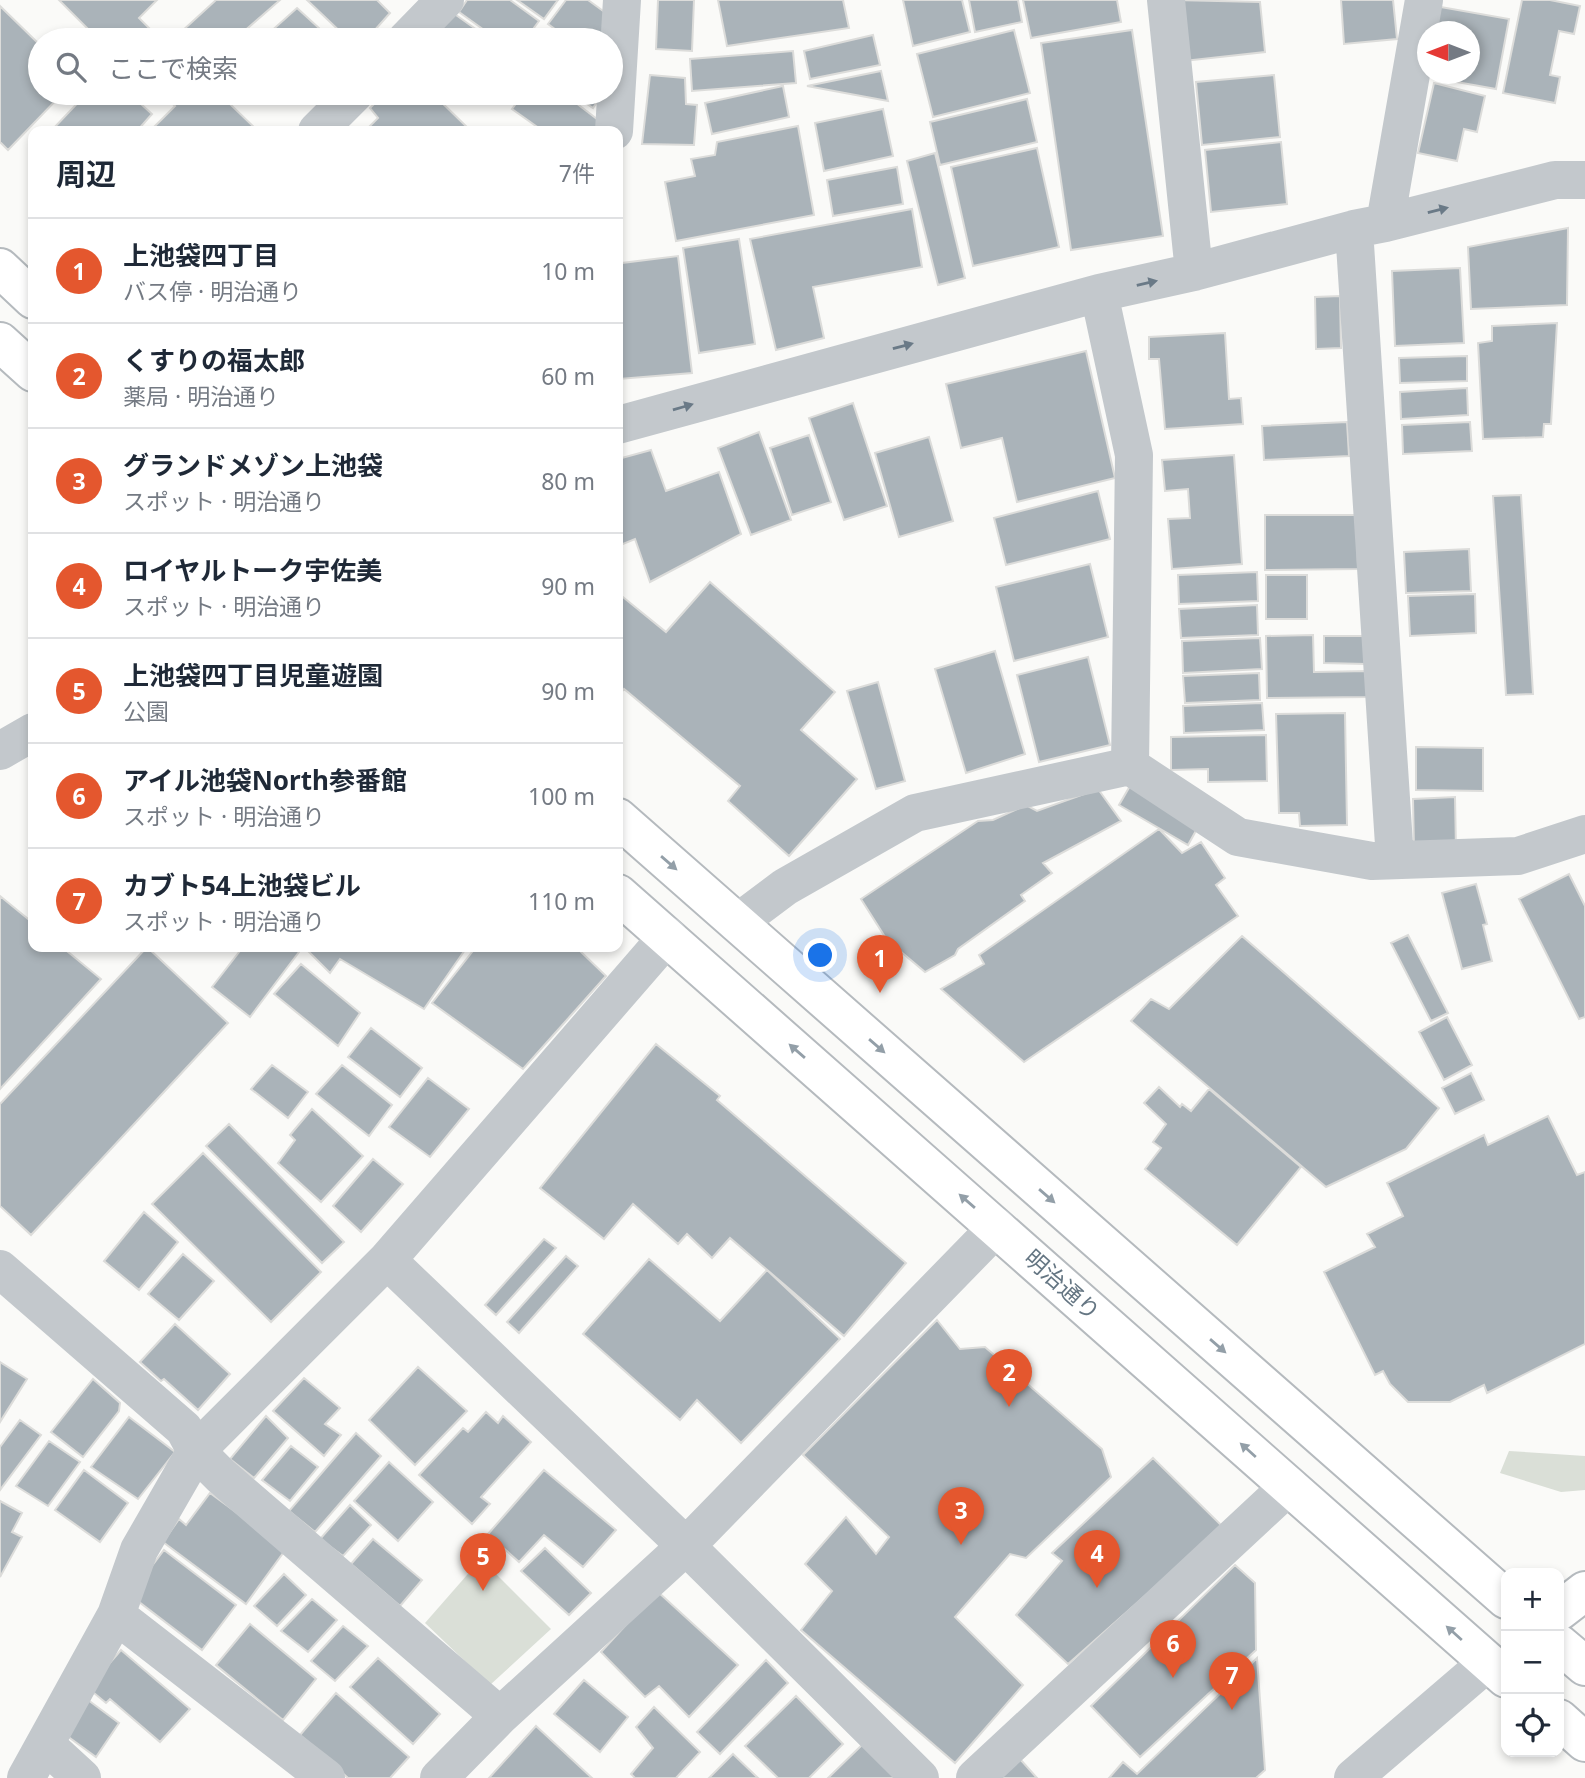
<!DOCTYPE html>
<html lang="ja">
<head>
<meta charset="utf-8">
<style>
  :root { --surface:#fff; --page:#f6f6f7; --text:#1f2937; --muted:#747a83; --line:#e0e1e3; --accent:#e4572e }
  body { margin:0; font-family:"Noto Sans","Noto Sans JP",sans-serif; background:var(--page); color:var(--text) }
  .controls { position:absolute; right:21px; bottom:21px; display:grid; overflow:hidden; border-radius:14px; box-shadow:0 4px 10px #0003 }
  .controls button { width:63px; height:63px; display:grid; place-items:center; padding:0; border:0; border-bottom:2px solid var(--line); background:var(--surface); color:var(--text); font:35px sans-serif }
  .compass { position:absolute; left:1417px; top:21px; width:63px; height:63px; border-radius:50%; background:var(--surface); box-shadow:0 4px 10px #0003; rotate:270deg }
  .you { position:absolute; left:821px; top:956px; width:24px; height:24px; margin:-18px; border:5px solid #fff; border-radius:50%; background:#1a73e8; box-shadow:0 0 0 10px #1a73e833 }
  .badge { display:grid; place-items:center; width:46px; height:46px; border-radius:50%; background:var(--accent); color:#fff; font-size:23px; font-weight:700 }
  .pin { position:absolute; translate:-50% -58px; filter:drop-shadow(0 2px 4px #0008) }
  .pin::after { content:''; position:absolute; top:37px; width:24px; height:21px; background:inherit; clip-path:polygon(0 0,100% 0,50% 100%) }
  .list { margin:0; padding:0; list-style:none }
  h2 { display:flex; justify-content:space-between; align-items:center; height:91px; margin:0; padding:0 28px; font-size:30px }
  h2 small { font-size:23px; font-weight:400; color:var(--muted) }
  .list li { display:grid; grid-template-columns:46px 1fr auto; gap:21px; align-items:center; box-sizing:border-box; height:105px; padding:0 28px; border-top:2px solid var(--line) }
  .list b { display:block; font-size:26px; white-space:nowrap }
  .list p { margin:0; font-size:23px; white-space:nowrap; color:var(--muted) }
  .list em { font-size:23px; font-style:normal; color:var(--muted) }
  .icon { flex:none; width:38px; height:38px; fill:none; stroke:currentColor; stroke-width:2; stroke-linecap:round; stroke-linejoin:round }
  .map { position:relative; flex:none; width:1585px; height:1778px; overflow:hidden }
  .search { position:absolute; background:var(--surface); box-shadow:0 4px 10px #0003; left:28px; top:28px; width:595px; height:77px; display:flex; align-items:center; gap:18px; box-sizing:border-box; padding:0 24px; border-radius:38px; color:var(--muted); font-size:26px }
  .panel { position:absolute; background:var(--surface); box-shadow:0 4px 10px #0003; left:28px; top:126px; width:595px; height:826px; border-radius:14px }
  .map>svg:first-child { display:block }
</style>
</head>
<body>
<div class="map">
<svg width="1585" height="1778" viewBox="0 0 1585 1778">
  <rect width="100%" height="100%" fill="#fafaf8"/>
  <path fill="#dadfd7" d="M1509 1451 1585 1456V1490L1561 1492 1500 1473Z
    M481 1559 551 1629 490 1685 425 1623Z"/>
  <path fill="#aab3b9" stroke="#dcdcda" stroke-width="2" d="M59 0H157L139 18 155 34 149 40H99Z
    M216 0H280L234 40H189L181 32Z
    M307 0H377L390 13 366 40H349Z
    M467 0H510L539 21 525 40H498L459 12Z
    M517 0H558L544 19Z
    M566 0H588L610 16 611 40H570L548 24Z
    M658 0H694L692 51 656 49Z
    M718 0H843L849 28 727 46Z
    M903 0H962L970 32 913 46Z
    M969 0H1018L1022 22 975 32Z
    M1023 0H1117L1121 22 1031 38Z
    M1175 0 1260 2 1265 52 1184 61Z
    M1341 0H1393L1397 39 1344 44Z
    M1522 0H1550L1580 6 1574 34 1559 31 1550 75 1560 77 1555 103 1503 93Z
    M0 6 40 45V93H63L8 150 0 142Z
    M1435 6 1509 19 1496 89 1451 81 1452 75 1444 74H1470V32H1431Z
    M297 8 332 40H274L268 34Z
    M449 10 491 40H427Z
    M1014 30 1030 93 933 117 917 54Z
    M1132 30 1163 236 1071 250 1041 43Z
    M873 35 880 65 810 79 804 51Z
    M793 51 796 83 692 91 690 59Z
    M881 71 888 101 807 86Z
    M650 75 685 78 686 104 697 105 694 145 642 144Z
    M1274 75 1280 137 1202 145 1196 82Z
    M1434 83 1485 96 1477 132 1464 129 1457 161 1418 153Z
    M783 86 789 117 712 134 705 103Z
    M87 93H129L152 114 137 131H51Z
    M161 93H230L236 99 231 105 258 131H150L175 106Z
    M385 93H432L471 131H365L378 118 370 108Z
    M524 93H563L606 126 602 131H543L512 109Z
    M571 93H603L593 108Z
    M1027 99 1037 142 940 165 930 122Z
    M883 109 893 156 824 171 815 123Z
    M798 126 814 215 676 241 665 182 695 176 691 159 715 155 717 142Z
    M1281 142 1287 204 1211 212 1205 150Z
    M1037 148 1059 247 973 266 951 167Z
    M935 153 965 278 938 285 907 161Z
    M897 167 903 204 833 216 827 180Z
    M912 209 922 267 813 287 824 338 776 350 750 239Z
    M1568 228 1567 305 1471 309 1468 247Z
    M739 239 755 344 699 353 683 248Z
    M678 256 692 373 619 379 622 263Z
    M1460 268 1464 343 1395 346 1392 271Z
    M1340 296 1341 348 1316 349 1315 297Z
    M1557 323 1551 424H1544L1543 437 1483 439 1478 343 1492 341V326Z
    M1225 333 1229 399 1241 398 1243 424 1165 429 1159 359H1149V337Z
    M1086 351 1115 478 1017 502 1002 438 961 448 946 384Z
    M1467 356V381L1400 383 1399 358Z
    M1467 388 1468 415 1401 419 1400 392Z
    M853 403 887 506 844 520 809 418Z
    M1347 422 1349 456 1264 460 1262 426Z
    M1470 422 1472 451 1403 454 1402 425Z
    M759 432 791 520 751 535 718 448Z
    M809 435 831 502 792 515 770 448Z
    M929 437 953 521 899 537 875 453Z
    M651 450 666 491 719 472 741 534 650 582 635 539 618 546V459Z
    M1234 455 1242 564 1172 569 1168 519 1190 518 1188 489 1165 491 1162 460Z
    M1098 491 1110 539 1006 565 994 518Z
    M1521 495 1533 694 1506 695 1493 496Z
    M1265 515H1357L1358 569 1265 570Z
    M1469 549 1471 591 1406 593 1404 552Z
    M1090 564 1108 637 1014 661 996 587Z
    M1257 572 1258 601 1179 604 1178 575Z
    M1266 575H1307V619H1266Z
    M710 582 835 692 801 730 857 779 789 856 728 801 740 786 624 689 618 696V593L666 632Z
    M1475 594 1476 633 1410 636 1408 596Z
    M1257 605 1258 635 1181 638 1179 609Z
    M1313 635 1314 672 1368 671V697L1267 698 1266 636Z
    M1324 636H1365L1366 664 1324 663Z
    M1260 638 1262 669 1183 673 1182 641Z
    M995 651 1025 754 966 773 935 669Z
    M1088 657 1110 745 1039 762 1017 675Z
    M1259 673 1260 700 1185 703 1183 676Z
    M878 682 905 781 876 789 847 691Z
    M1262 703 1264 730 1184 733 1183 706Z
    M1345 713 1347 825 1300 826 1299 813H1279L1276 714Z
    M1266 735 1267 781 1208 782V769L1171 770V737Z
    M1416 747 1483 748V791L1416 790Z
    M1130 786 1198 827 1188 845 1119 805Z
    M1098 789 1121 821 1043 863 1052 873 1021 895 1025 901 958 949 955 955 925 972 887 940 861 899 978 821 993 820 1026 805 1037 811Z
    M1455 797 1456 850H1414L1413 799Z
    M1159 829 1182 853 1201 842 1225 878 1216 885 1238 916 1024 1062 941 989 984 964 979 955Z
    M1569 874 1585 906V1017L1579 1019 1519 899Z
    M1476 884 1487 924 1483 925 1492 961 1462 969 1442 893Z
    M0 896 33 923V947H62L101 979 0 1089Z
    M1408 935 1448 1013 1431 1021 1391 943Z
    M1242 936 1439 1108 1406 1149 1326 1187 1131 1021 1151 999 1169 1009Z
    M147 947 228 1023 31 1235 0 1206V1104Z
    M243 947H292L299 952 250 1017 212 987Z
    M304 947H467L424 1009 340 959 330 973Z
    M476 947H576L606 976 523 1069 432 1003Z
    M301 964 360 1013 338 1046 274 994Z
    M1447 1017 1472 1065 1444 1080 1419 1032Z
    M371 1028 422 1068 400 1097 348 1057Z
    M656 1044 720 1096 717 1100 906 1263 844 1336 730 1238 712 1258 687 1234 678 1244 633 1204 604 1239 540 1188Z
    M272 1065 308 1092 288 1118 251 1089Z
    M342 1065 392 1105 369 1136 316 1094Z
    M1471 1073 1484 1100 1455 1114 1442 1088Z
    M428 1078 469 1109 430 1157 389 1127Z
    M1159 1087 1180 1107 1182 1104 1191 1111 1209 1089 1301 1167 1237 1245 1145 1169 1161 1148 1153 1142 1166 1124 1144 1103Z
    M312 1109 363 1156 321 1202 278 1163 295 1140 290 1135Z
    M1548 1116 1577 1175 1585 1172V1344L1487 1393 1484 1385 1450 1402H1408L1390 1384 1383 1371 1375 1375 1324 1272 1375 1247 1367 1234 1403 1216 1387 1183 1484 1135 1488 1145Z
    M229 1124 344 1242 322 1263 206 1146Z
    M203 1153 321 1272 271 1322 152 1204Z
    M373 1159 403 1184 361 1232 333 1206Z
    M144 1212 178 1242 139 1290 104 1261Z
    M544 1239 556 1248 496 1315 485 1305Z
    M183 1254 214 1281 179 1320 148 1294Z
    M566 1256 578 1266 519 1333 507 1322Z
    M649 1259 720 1321 767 1270 840 1339 741 1443 697 1400 680 1420 583 1334Z
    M937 1320 960 1349 985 1347 1102 1449 1111 1477 1026 1558 1010 1554 955 1617 1023 1685 955 1763 801 1630 832 1591 805 1564 846 1517 876 1554 889 1537 803 1455Z
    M175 1324 230 1374 198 1410 164 1379 161 1381 140 1362Z
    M0 1362 27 1379 0 1422Z
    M418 1367 467 1411 415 1465 369 1420Z
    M304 1378 340 1408 325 1424 341 1435 324 1456 273 1411Z
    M93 1379 120 1403 119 1411 83 1457 51 1432Z
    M486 1412 498 1423 503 1416 531 1442 481 1497 490 1504 472 1524 419 1475 463 1428 468 1432Z
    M266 1416 288 1438 254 1478 230 1459Z
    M129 1417 175 1452 138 1499 91 1467Z
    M20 1420 41 1435 0 1490V1447Z
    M356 1433 381 1456 315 1532 289 1511Z
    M49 1441 80 1462 48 1506 16 1486Z
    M291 1446 318 1467 290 1501 262 1480Z
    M1153 1458 1223 1527 1068 1664 1016 1615 1062 1561 1052 1553Z
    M389 1462 433 1502 398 1541 354 1501Z
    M84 1470 128 1503 100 1542 55 1510Z
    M544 1470 616 1530 583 1567 544 1535 519 1562 488 1534Z
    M210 1493 286 1549 246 1604 163 1542 179 1519 186 1525Z
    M0 1501 22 1513 12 1532 22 1537 0 1577Z
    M350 1505 371 1525 343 1556 320 1539Z
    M373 1539 422 1580 400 1606 351 1564Z
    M545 1548 591 1593 569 1615 521 1571Z
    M164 1550 236 1605 202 1650 130 1595Z
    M1235 1565 1255 1583 1256 1650 1140 1757 1091 1706Z
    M284 1574 306 1595 277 1626 254 1606Z
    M657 1591 738 1665 689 1717 659 1686 645 1697 601 1652Z
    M312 1599 337 1620 308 1652 281 1631Z
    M250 1624 316 1679 283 1720 216 1665Z
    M343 1626 368 1646 335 1681 311 1661Z
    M121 1650 190 1709 160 1742 110 1699 106 1703 88 1688Z
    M378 1658 440 1714 413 1744 350 1687Z
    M1257 1658 1265 1770 1256 1778H1109L1123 1762 1137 1774Z
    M766 1660 788 1683 720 1754 697 1732Z
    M584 1680 628 1717 600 1752 554 1714Z
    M336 1693 409 1757 390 1778H348L300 1735Z
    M796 1696 843 1744 809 1778H778L745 1746Z
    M84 1697 119 1723 96 1757 63 1733Z
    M654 1707 700 1752 676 1778H635L631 1774 653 1748 636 1727Z
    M536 1726 592 1778H489Z
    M863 1744 898 1778H828Z
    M733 1754 758 1778H709Z
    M1020 1759 1037 1778H999Z"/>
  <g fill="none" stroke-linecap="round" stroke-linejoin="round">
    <g stroke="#b5babe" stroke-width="42">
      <path id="major" d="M0 268 33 299
        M0 342 33 372
        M618 818 1506 1599
        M618 894 1506 1678
        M1559 1611 1585 1591
        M1559 1644 1585 1666
        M1559 1719 1585 1742"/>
    </g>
    <path stroke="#c3c8cc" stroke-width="38" d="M1166 0 1194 272
      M406 40 445 0
      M317 131 355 93
      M614 131 622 0
      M1385 223 1424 0
      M1354 229 1395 860
      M1099 293 1134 455 1130 766
      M618 425 1099 293 1194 272 1354 229 1385 223 1555 180H1585
      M0 751 33 732
      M737 923 785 887 915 813 1130 766 1238 837 1372 861 1518 856 1585 834
      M387 1260 686 1546 920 1778
      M0 1269 184 1429 196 1451 221 1476 500 1716
      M116 1615 326 1778
      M45 1744 82 1778
      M26 1778 116 1615 139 1550 196 1451 387 1260 668 936
      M439 1778 500 1716 686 1546 997 1227
      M975 1778 1289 1486
      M1353 1778 1487 1663"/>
    <use href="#major" stroke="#fff" stroke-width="38"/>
  </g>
  <defs><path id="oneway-solid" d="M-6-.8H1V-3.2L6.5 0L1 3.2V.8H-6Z" transform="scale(1.75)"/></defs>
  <g fill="#6a7a87">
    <use href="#oneway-solid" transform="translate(1438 210) rotate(-14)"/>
    <use href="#oneway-solid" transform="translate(1147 283) rotate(-13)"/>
    <use href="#oneway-solid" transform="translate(903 346) rotate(-15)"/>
    <use href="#oneway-solid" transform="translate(683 407) rotate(-16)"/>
  </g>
  <g fill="#939fa8">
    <use href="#oneway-solid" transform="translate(669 863) rotate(41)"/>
    <use href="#oneway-solid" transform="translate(877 1046) rotate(41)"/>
    <use href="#oneway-solid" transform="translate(797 1051) rotate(-139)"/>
    <use href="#oneway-solid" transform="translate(1047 1196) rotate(41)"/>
    <use href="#oneway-solid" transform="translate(967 1201) rotate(-139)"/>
    <use href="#oneway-solid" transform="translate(1218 1346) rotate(41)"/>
    <use href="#oneway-solid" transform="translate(1248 1450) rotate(-138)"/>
    <use href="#oneway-solid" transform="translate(1454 1633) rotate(-138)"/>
  </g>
  <g text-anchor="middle" stroke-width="7" stroke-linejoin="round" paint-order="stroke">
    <g font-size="23" fill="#657683" stroke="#fff">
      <text transform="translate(1062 1285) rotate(42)" y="8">明治通り</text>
    </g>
  </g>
</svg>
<div class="controls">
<button>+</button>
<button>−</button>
<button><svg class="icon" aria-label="locate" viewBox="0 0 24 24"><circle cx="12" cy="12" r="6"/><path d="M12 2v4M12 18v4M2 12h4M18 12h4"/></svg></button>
</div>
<svg class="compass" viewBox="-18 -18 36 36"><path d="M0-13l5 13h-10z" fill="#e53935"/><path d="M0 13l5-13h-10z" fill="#747a83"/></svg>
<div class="you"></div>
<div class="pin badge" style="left:880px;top:993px">1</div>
<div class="pin badge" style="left:1009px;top:1407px">2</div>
<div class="pin badge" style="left:961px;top:1545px">3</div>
<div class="pin badge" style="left:1097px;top:1588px">4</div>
<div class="pin badge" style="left:483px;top:1591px">5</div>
<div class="pin badge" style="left:1173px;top:1678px">6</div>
<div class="pin badge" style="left:1232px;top:1710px">7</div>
<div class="search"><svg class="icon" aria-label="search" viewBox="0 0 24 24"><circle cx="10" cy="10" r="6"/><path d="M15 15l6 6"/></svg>ここで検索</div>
<section class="panel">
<h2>周辺<small>7件</small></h2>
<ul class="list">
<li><span class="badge">1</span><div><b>上池袋四丁目</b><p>バス停 · 明治通り</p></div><em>10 m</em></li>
<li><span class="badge">2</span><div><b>くすりの福太郎</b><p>薬局 · 明治通り</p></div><em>60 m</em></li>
<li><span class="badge">3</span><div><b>グランドメゾン上池袋</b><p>スポット · 明治通り</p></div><em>80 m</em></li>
<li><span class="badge">4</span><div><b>ロイヤルトーク宇佐美</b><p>スポット · 明治通り</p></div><em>90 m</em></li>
<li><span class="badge">5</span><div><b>上池袋四丁目児童遊園</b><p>公園</p></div><em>90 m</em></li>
<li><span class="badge">6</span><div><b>アイル池袋North参番館</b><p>スポット · 明治通り</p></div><em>100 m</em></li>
<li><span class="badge">7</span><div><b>カブト54上池袋ビル</b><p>スポット · 明治通り</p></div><em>110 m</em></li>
</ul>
</section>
</div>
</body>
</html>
